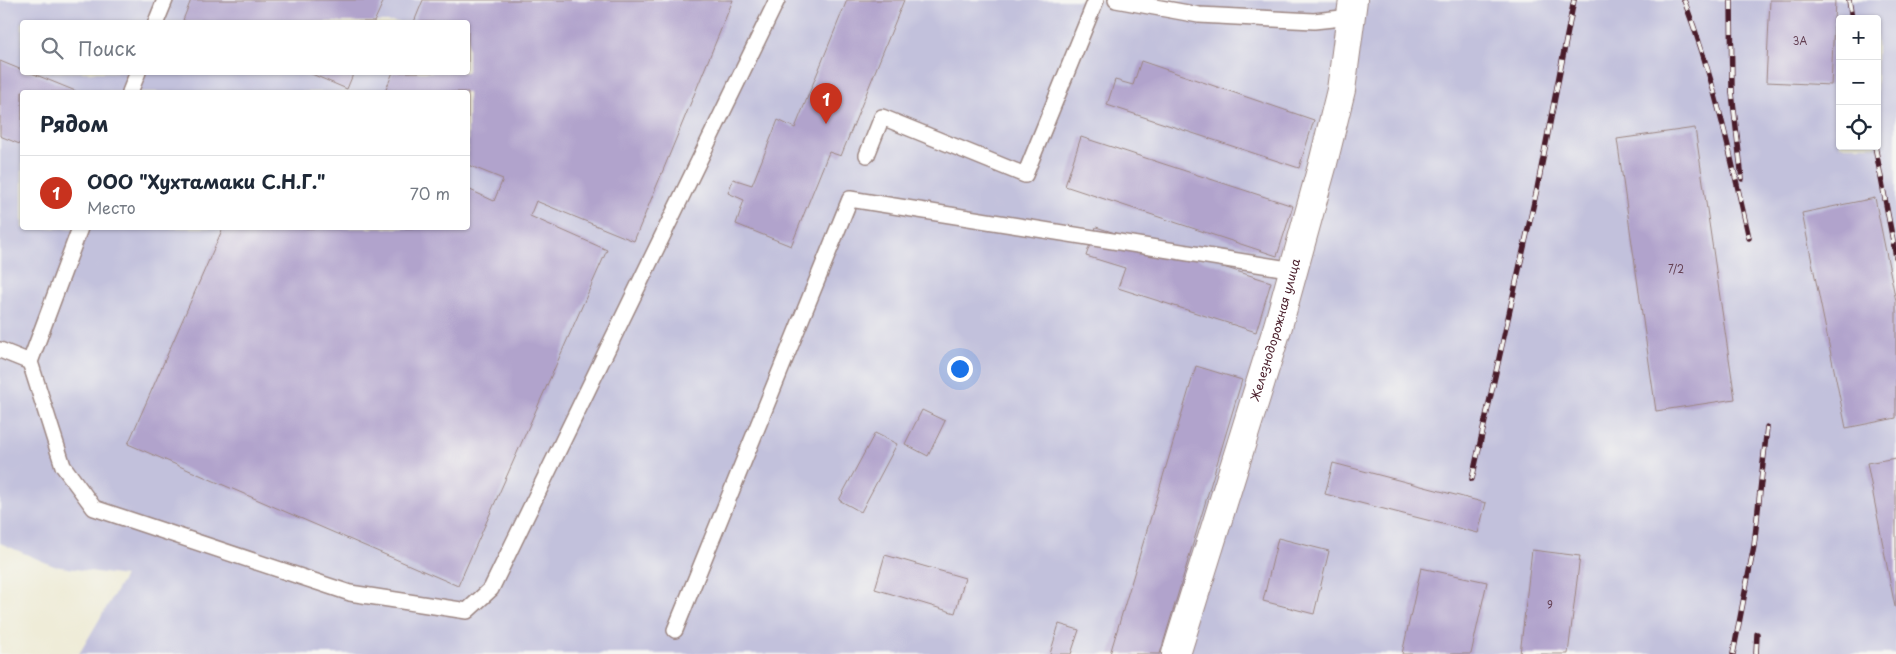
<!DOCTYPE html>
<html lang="ru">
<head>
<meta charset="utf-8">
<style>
  :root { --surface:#fff; --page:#f2f2f3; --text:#1f2937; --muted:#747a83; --line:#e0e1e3; --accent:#c8321e }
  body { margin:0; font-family:"Playpen Sans",sans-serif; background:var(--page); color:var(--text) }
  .controls { position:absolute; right:15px; top:15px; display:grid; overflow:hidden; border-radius:5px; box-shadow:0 1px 4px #0004 }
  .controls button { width:45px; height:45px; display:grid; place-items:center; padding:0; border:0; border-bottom:1px solid var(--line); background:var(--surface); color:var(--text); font:25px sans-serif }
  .you { position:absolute; left:959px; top:368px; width:18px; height:18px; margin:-12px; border:4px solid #fff; border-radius:50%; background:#1a73e8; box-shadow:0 0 0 8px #1a73e833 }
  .badge { display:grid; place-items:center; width:32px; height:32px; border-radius:50%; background:var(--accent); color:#fff; font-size:16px; font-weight:700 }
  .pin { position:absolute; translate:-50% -41px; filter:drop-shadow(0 1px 2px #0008) }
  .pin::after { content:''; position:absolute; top:26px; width:18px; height:15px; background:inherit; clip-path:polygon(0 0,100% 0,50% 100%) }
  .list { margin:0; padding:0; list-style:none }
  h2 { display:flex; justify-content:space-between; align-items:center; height:65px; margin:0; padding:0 20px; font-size:21px }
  h2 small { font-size:16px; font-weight:400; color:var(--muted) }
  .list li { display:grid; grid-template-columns:32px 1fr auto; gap:15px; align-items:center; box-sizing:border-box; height:75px; padding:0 20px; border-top:1px solid var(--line) }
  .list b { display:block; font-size:19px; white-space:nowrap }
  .list p { margin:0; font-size:16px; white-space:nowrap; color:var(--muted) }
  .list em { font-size:16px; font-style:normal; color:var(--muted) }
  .icon { flex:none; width:28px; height:28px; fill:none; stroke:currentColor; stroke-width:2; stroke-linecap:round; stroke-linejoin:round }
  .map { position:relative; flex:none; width:1896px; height:654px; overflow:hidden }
  .search { position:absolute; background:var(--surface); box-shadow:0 1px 4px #0004; left:20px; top:20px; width:450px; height:55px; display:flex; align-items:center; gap:12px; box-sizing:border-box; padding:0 18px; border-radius:5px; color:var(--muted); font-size:19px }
  .panel { position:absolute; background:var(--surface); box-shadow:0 1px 4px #0004; left:20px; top:90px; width:450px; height:140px; border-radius:5px }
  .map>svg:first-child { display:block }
</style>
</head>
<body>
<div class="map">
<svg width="1896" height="654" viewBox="0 0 1896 654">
  <rect width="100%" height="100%" fill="#f6f6f2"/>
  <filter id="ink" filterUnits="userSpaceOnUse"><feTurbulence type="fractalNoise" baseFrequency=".02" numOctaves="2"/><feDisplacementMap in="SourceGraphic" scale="10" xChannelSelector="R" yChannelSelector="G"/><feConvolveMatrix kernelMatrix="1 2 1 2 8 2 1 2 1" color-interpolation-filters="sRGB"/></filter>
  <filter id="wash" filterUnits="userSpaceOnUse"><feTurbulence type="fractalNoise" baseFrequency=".0096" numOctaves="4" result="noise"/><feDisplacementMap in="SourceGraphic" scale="20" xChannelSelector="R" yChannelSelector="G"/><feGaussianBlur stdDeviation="1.12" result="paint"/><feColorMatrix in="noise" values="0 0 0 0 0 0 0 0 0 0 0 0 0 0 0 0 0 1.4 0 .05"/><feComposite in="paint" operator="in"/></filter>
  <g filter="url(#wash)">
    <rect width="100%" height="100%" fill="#efecd8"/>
    <path fill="#c2c1dc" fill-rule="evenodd" d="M0 0H1896V654H79L125 576 54 566 0 543ZM1840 19H1877V146H1840ZM22 22H468V72H22ZM22 92H468V228H22Z"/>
    <g id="blocks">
      <path fill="#b1a3cc" d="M191 0H384L374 22H188L183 20Z
        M423 0H733L634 241 536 201 530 216 607 250 458 586 128 444 223 228H468V189L494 201 503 179 468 165V92H385L393 72H468V22H414Z
        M847 0H904L841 156 829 152 791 246 736 224 744 200 728 193 733 179 752 185 778 120 795 128Z
        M1770 0H1835L1831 85 1766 82Z
        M0 61 22 70V72H29L78 92H22V145L0 136Z
        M1141 61 1314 120 1299 168 1107 105 1115 80 1133 85Z
        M307 72H354L347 89Z
        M1695 128 1735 399 1656 411 1617 139Z
        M1081 137 1293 206 1277 256 1065 186Z
        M1875 198 1896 301V418L1846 428 1802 213Z
        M1096 227 1271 282 1256 332 1118 288 1125 268 1086 256Z
        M1196 366 1242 380 1160 654H1110Z
        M922 410 945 421 928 456 905 444Z
        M875 433 897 444 861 512 839 500Z
        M1896 458V607H1895L1867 463Z
        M1333 463 1486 503 1478 533 1325 494Z
        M1278 538 1329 551 1314 614 1263 601Z
        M1532 550 1580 556 1568 654H1520Z
        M885 555 965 578 955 613 875 589Z
        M1421 568 1487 582 1471 654H1402Z
        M1059 624 1079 630 1071 654H1050Z"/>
    </g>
  </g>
  <g filter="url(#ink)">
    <use href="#blocks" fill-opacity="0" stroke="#9c8682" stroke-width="1"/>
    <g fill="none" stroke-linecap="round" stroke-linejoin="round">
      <g stroke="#9c8682" stroke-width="18">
        <path id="lane" d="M1116 0 1199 15 1314 21 1351 17
          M156 22 165 0
          M130 92 138 72
          M867 155 882 117 1025 175 1096 0
          M80 228 30 362 63 466 94 508 350 593 467 611 491 589 777 0
          M0 350 30 362
          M675 630 850 199 1294 270"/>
      </g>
      <g stroke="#9c8682" stroke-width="30">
        <g id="street">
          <path id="s1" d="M1176 654 1278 326 1323 163 1341 90 1353 0"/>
        </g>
      </g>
      <use href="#lane" stroke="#fff" stroke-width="15"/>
      <use href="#street" stroke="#fff" stroke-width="28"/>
      <g stroke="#4a1f2b" stroke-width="5.5">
        <path id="rail" d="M1684 0C1714 78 1731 157 1749 238
          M1731 0 1732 93 1742 179
          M1849 0 1852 19
          M1875 146 1896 257
          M1472 479 1537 189 1574 0
          M1733 654 1754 546 1767 427
          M1756 654 1757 634"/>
      </g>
      <use href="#rail" stroke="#f6f6f2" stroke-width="4" stroke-dasharray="11" stroke-linecap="butt"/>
    </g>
  </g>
  <g text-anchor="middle" stroke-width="4.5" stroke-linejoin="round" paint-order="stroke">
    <g font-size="10" fill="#644053">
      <text x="1800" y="45">3А</text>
      <text x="1676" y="273">7/2</text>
      <text x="1550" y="609">9</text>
    </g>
    <g font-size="12" fill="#4a1f2b" stroke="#f6f6f2">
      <text dy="4" stroke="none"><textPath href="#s1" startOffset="339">Железнодорожная улица</textPath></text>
    </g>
  </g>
</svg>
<div class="controls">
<button>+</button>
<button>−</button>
<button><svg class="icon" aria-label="locate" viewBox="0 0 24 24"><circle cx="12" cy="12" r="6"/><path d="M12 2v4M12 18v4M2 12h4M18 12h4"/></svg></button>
</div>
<div class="you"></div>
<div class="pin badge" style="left:826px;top:124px">1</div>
<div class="search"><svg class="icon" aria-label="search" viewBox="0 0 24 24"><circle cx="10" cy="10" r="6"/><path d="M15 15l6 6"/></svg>Поиск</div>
<section class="panel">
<h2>Рядом<small></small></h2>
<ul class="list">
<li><span class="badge">1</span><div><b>ООО &quot;Хухтамаки С.Н.Г.&quot;</b><p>Место</p></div><em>70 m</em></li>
</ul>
</section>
</div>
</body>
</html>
